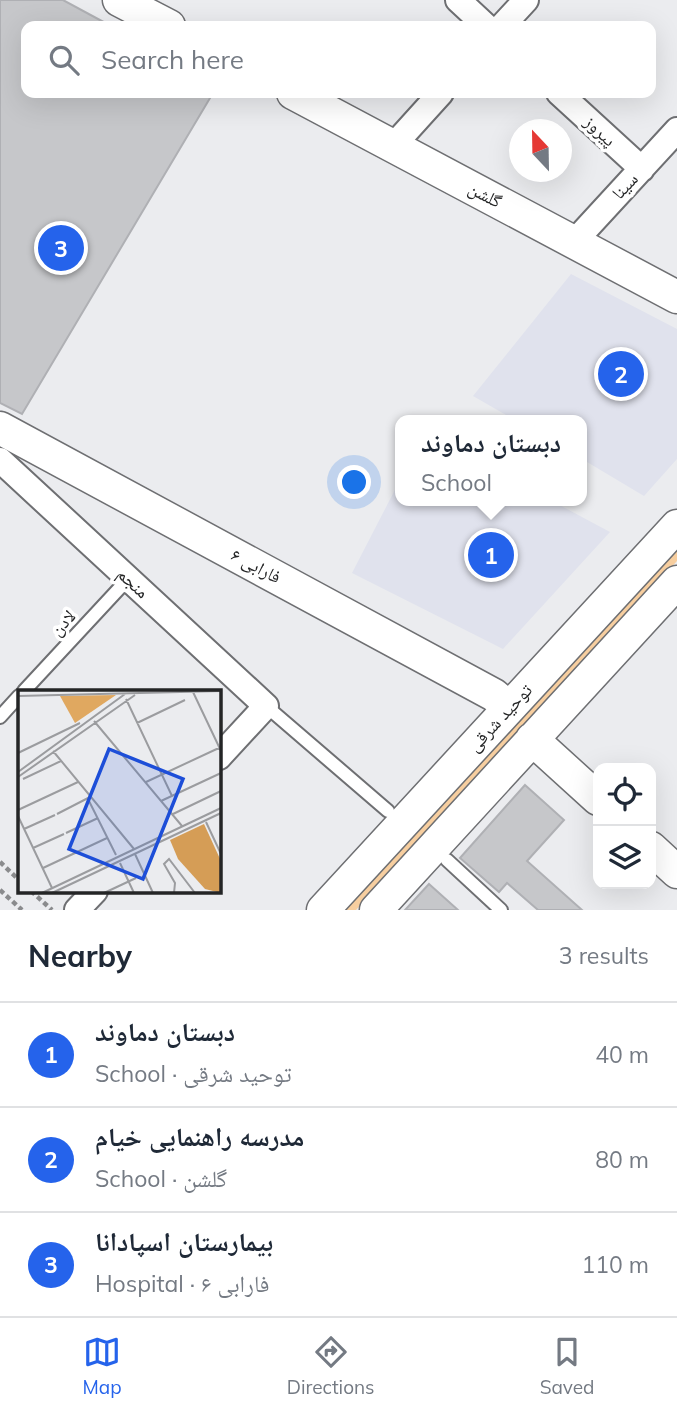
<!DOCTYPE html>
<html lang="en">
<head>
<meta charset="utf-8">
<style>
  :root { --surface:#fff; --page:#f2f2f3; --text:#1f2937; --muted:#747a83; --line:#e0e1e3; --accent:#2563eb }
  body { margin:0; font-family:Mulish,"Noto Naskh Arabic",sans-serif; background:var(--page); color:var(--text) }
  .controls { position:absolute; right:21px; bottom:21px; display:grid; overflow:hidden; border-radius:14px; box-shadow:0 7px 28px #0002 }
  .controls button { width:63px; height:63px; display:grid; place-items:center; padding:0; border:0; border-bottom:2px solid var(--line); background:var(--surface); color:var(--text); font:35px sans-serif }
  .compass { position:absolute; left:509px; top:119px; width:63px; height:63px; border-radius:50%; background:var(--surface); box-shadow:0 7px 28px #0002; rotate:338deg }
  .you { position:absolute; left:355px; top:483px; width:24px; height:24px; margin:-18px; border:5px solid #fff; border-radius:50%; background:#1a73e8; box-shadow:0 0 0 10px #1a73e833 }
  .badge { display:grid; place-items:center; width:46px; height:46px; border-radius:50%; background:var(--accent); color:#fff; font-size:23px; font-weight:700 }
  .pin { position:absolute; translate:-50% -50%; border:4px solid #fff; box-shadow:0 2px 7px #0006 }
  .popup { position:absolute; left:395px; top:415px; width:192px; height:91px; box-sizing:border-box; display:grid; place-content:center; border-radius:14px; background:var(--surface); filter:drop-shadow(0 2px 5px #0005); font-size:23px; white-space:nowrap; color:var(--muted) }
  .popup b { font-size:26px; color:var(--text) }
  .popup::after { content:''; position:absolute; left:50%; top:100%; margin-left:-14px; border:14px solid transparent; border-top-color:var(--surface) }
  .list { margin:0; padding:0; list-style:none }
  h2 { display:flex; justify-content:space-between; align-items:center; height:91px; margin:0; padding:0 28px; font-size:30px }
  h2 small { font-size:23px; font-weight:400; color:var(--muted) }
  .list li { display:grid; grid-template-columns:46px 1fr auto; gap:21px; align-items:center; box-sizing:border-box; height:105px; padding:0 28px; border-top:2px solid var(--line) }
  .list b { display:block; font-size:26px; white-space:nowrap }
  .list p { margin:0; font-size:23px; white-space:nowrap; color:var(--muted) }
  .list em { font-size:23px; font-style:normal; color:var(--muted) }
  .icon { flex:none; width:38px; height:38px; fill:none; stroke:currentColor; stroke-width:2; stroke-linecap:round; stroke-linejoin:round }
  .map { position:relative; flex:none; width:677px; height:910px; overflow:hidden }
  .search { position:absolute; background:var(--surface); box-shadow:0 7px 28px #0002; left:21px; right:21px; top:21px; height:77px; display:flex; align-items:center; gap:18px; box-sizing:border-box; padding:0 24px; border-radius:14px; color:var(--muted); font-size:26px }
  .sheet { height:406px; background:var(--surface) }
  nav { display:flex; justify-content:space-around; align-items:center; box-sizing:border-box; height:98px; border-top:2px solid var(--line); background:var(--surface); font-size:19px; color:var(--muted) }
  nav a { display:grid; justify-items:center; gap:4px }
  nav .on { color:var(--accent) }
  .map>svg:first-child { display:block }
</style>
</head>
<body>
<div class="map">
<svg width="677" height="910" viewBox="0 0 677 910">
  <rect width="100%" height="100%" fill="#ebecef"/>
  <path fill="#e0e2ed" d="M571 274 677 329V459L644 496 582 459V420H515L473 396Z
    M400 480V501H552L610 532 503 649 352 573Z"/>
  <path fill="#f7ce9f" d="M677 546V561L356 910H342Z"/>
  <path fill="#c6c7ca" stroke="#afb0b4" stroke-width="2" d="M0 0H63L111 26H26V93H213L22 414 0 403Z
    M525 785 564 820 527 861 582 910H538L507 883 499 892 460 858Z
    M429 884 458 910H405Z"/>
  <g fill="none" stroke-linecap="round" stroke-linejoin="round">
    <g stroke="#6e6f72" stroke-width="16">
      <path id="service" d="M24 691 128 579
        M266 706 388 811
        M0 717 19 696
        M447 860 501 910"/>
    </g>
    <g stroke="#6e6f72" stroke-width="28">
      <path id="minor" d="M458 0 486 26
        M502 26 526 0
        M559 93 642 169
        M393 146 441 93
        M574 242 677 130
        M0 460 266 706 219 757
        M77 910 95 891"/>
    </g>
    <g stroke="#6e6f72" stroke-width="35">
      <path id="tertiary" d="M119 0 169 26
        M293 93 677 297
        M0 428 494 695 509 708
        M532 739 598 799
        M651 848 677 872
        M323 910 677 526
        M376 910 677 582"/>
    </g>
    <path stroke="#8a8b8d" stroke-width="4.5" stroke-dasharray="5 3.5" stroke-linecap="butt" d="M0 862 19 880
      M0 890 22 910
      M31 891 52 910"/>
    <use href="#service" stroke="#fff" stroke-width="12"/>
    <use href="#minor" stroke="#fff" stroke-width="24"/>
    <use href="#tertiary" stroke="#fff" stroke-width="32"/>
  </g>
  <g text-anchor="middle" stroke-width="7" stroke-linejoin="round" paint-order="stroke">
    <g font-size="18" fill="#242526" stroke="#fff">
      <text transform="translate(600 131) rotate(43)" y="6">پیروز</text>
      <text transform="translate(625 186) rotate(-47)" y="6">سینا</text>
      <text transform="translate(485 195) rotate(28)" y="6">گلشن</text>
      <text transform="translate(256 566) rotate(28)" y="6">فارابی ۶</text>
      <text transform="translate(133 583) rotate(43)" y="6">منجم</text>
      <text transform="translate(63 623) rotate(-47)" y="6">لادن</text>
      <text transform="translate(500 718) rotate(-47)" y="6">توحید شرقی</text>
    </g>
  </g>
  <g transform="translate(18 690)">
    <rect width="203" height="203" fill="#ebecef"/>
    <path d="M98 5 57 33 42 6Z" fill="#e0a860"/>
    <path d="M186 134 203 171V203L187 199 160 169 152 150Z" fill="#d59d56"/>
    <path fill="none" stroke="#9b9c9f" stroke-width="2" d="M175 2 203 61M0 6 203 1M108 9 154 106M76 31 164 136M119 33 167 10M35 61 116 159M0 63 62 33M0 82 107 4M0 87 117 5M5 89 43 71M128 92 203 57M70 109 98 165M143 111 203 83M0 120 60 92M39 124 72 107M155 124 203 101M0 126 34 198M188 132 203 164M6 139 37 125M48 143 80 128M15 158 46 144M117 164 135 203M102 173 116 203M25 178 89 148M24 203 203 118M34 203 203 123M86 203 118 188M156 203 157 193 146 174 151 169 177 203"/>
    <path fill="#1d4ed8" fill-opacity="0.15" stroke="#1d4ed8" stroke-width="3.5" d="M91 59 165 89 125 189 51 159Z"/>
    <rect width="203" height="203" fill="none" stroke="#242526" stroke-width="3.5"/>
  </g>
</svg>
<div class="controls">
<button><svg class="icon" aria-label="locate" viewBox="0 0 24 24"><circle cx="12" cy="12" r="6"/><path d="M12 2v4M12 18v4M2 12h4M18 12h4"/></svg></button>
<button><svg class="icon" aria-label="layers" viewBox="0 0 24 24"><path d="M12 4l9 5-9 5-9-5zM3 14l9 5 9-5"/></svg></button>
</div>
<svg class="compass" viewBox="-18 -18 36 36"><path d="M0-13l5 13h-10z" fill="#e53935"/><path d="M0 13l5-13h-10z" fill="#747a83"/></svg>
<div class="you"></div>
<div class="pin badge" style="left:491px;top:555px">1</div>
<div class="popup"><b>دبستان دماوند</b>School</div>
<div class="pin badge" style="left:621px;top:374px">2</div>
<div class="pin badge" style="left:61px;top:248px">3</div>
<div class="search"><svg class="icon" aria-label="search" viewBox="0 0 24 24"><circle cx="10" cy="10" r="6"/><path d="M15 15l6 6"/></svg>Search here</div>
</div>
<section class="sheet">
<h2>Nearby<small>3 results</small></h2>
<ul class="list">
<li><span class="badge">1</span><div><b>دبستان دماوند</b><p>School · توحید شرقی</p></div><em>40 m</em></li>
<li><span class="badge">2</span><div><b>مدرسه راهنمایی خیام</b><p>School · گلشن</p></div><em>80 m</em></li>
<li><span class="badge">3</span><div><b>بیمارستان اسپادانا</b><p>Hospital · فارابی ۶</p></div><em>110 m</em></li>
</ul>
</section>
<nav>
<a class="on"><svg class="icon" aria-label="map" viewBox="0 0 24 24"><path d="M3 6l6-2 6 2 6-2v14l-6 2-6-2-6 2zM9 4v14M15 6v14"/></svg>Map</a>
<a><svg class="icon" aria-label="directions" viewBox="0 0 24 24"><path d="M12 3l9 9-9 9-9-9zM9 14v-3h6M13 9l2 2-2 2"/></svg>Directions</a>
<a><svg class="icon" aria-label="saved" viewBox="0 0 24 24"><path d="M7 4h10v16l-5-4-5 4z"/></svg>Saved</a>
</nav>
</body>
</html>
